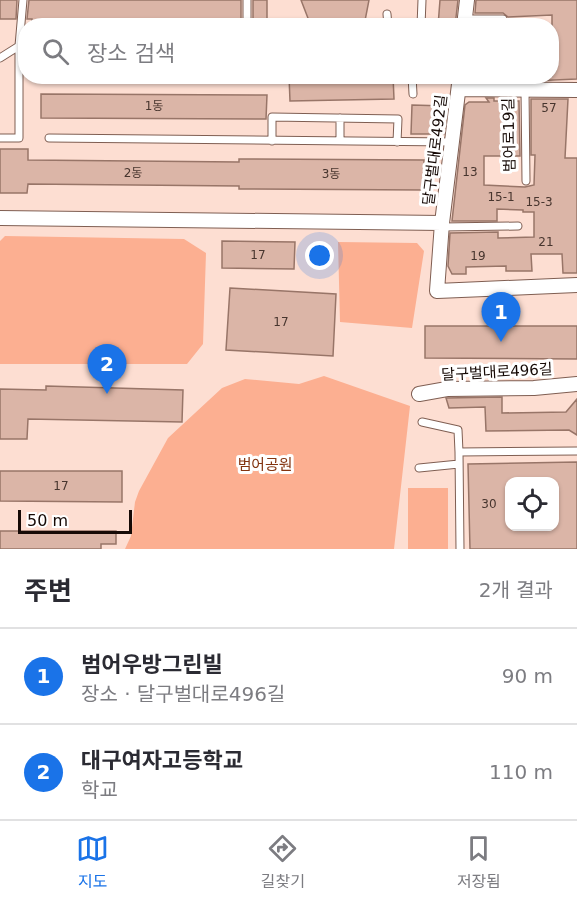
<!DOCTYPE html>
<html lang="ko">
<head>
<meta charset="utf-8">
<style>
  :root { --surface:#fff; --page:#f7f7f7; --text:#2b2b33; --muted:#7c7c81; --line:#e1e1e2; --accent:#1a73e8 }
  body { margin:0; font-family:"DejaVu Sans","Noto Sans KR",sans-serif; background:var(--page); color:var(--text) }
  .controls { position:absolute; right:18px; bottom:18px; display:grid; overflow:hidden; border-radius:12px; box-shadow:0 2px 4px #0004 }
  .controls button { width:54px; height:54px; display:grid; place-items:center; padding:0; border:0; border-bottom:2px solid var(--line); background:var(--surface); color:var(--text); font:30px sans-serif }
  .scale { position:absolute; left:18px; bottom:15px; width:114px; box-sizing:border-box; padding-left:6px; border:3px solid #160a06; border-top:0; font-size:16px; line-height:21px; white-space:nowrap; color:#160a06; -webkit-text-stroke:4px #fff; paint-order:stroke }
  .you { position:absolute; left:320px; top:256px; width:21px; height:21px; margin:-15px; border:4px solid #fff; border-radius:50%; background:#1a73e8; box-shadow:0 0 0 9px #1a73e833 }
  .badge { display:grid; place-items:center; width:39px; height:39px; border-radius:50%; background:var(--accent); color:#fff; font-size:20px; font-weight:700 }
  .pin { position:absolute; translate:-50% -50px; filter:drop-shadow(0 2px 3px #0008) }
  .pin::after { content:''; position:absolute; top:32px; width:21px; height:18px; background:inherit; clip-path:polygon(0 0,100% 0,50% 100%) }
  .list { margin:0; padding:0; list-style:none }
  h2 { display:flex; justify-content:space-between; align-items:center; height:78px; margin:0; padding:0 24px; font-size:26px }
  h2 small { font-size:20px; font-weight:400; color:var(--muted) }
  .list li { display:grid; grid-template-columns:39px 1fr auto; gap:18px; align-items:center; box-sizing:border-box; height:96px; padding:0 24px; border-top:2px solid var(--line) }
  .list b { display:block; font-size:22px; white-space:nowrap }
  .list p { margin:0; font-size:20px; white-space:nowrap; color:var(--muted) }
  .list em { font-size:20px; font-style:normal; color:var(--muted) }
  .icon { flex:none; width:33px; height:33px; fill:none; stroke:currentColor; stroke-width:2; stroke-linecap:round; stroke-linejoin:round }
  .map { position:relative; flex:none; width:577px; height:549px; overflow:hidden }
  .search { position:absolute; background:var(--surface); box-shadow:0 2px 4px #0004; left:18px; right:18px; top:18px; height:66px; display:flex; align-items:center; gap:15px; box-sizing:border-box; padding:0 21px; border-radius:24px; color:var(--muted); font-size:22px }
  .sheet { height:270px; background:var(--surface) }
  nav { display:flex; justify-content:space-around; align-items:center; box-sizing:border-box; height:84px; border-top:2px solid var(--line); background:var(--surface); font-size:16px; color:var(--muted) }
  nav a { display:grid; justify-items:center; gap:3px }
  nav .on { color:var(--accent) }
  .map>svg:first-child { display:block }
</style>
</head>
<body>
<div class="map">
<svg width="577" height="549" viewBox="0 0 577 549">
  <rect width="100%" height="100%" fill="#fdded2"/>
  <path fill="#fcaf91" d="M5 236 184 239 206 253 203 344 187 364H0V241Z
    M338 242 417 243 424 251 412 328 340 322Z
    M324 376 410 406 394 549H125L131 536 135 502 139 491 168 438 222 388 245 379 299 384Z
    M408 488H448V549H408Z"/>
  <path fill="#dbb5a7" stroke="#987568" stroke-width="1.5" fill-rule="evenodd" d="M0 0H17L16 19H0Z
    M29 0H241V26L32 25V19H27Z
    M253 0H267V26H253Z
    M301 0H369L364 26H311Z
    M440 0H458L455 26H438Z
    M476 0H577V79L531 81V76H552V15L508 17 503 13H475Z
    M289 76H393L394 99 290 101Z
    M469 76H494V80H472Z
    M41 94 267 95 266 119 41 118Z
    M486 98H494V101H519L520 156H484V185L525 187 534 185 535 155H531V99H568L565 158H577V273H563L562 254H531L532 271H506V266L466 267V274H452L448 266 450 233 498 232V238L534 237V212H523V210L497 209V221H452L465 105 469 102H489Z
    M412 105 445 106 442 131 444 129V134H411Z
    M0 149H28V160L239 162V159L424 160V190L239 189V186L28 184 27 193H0Z
    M222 241 295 242 294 269 222 268Z
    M230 288 336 294 333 356 226 350Z
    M425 326H577V359L425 358Z
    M46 386 183 390 182 422 28 419 27 439H0V389L46 390Z
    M502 397V413L566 412 577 399V435L569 430 486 431 485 407 449 408 446 398Z
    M577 462V549H470L468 464ZM510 482H555V526H510Z
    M0 471H122V502L0 501Z
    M0 531H116V544H101V549H0Z"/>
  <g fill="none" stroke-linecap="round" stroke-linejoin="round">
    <g stroke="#7f5e52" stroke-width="9">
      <path id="lane" d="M387 14 388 26
        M465 19H503
        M247 26V0
        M421 26 422 0
        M0 58 19 46H26
        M412 76 413 94
        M525 90 526 181
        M0 138H19V46L23 0
        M49 138 452 142
        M272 141V117L398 119 397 142
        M340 141V118
        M442 227 518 226
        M422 422 458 430 459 452
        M419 468 459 464
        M460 549 459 452 577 451"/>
    </g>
    <g stroke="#7f5e52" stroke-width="16">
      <path id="street" d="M464 26 467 0
        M460 76 442 223 437 291 577 285
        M459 89 577 90
        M0 218 442 223
        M419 394 447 389 534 388 577 384"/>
    </g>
    <use href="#lane" stroke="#fff" stroke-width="7"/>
    <use href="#street" stroke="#fff" stroke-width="14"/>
  </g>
  <g text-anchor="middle" stroke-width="6" stroke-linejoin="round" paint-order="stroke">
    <g font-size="12" fill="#47352e">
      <text x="154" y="110">1동</text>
      <text x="549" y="112">57</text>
      <text x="470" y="176">13</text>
      <text x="133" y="177">2동</text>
      <text x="331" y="178">3동</text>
      <text x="501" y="201">15-1</text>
      <text x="539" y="206">15-3</text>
      <text x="546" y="246">21</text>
      <text x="258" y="259">17</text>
      <text x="478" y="260">19</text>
      <text x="281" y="326">17</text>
      <text x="61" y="490">17</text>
      <text x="489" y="508">30</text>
    </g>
    <g font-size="15" fill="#160a06" stroke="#fff">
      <text transform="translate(509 135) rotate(-91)" y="5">범어로19길</text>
      <text transform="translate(435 150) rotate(-83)" y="5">달구벌대로492길</text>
      <text transform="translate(497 372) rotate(-3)" y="5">달구벌대로496길</text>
    </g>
    <g font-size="15" fill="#833410" stroke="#fff">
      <text x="265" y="470">범어공원</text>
    </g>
  </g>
</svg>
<div class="controls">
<button><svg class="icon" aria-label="locate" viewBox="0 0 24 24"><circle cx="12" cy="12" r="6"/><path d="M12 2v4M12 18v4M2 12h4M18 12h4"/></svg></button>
</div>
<div class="scale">50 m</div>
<div class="you"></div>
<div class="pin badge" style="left:501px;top:342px">1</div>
<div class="pin badge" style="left:107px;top:394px">2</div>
<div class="search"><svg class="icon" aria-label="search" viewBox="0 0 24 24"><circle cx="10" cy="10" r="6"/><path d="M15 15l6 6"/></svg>장소 검색</div>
</div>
<section class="sheet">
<h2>주변<small>2개 결과</small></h2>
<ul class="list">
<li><span class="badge">1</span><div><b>범어우방그린빌</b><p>장소 · 달구벌대로496길</p></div><em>90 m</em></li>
<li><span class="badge">2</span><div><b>대구여자고등학교</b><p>학교</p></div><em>110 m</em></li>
</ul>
</section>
<nav>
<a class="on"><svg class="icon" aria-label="map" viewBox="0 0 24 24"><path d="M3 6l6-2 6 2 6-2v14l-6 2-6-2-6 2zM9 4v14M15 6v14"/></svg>지도</a>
<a><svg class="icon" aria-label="directions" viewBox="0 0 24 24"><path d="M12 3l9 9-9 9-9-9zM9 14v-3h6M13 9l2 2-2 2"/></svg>길찾기</a>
<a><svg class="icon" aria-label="saved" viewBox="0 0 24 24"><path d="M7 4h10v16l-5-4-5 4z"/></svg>저장됨</a>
</nav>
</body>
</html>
